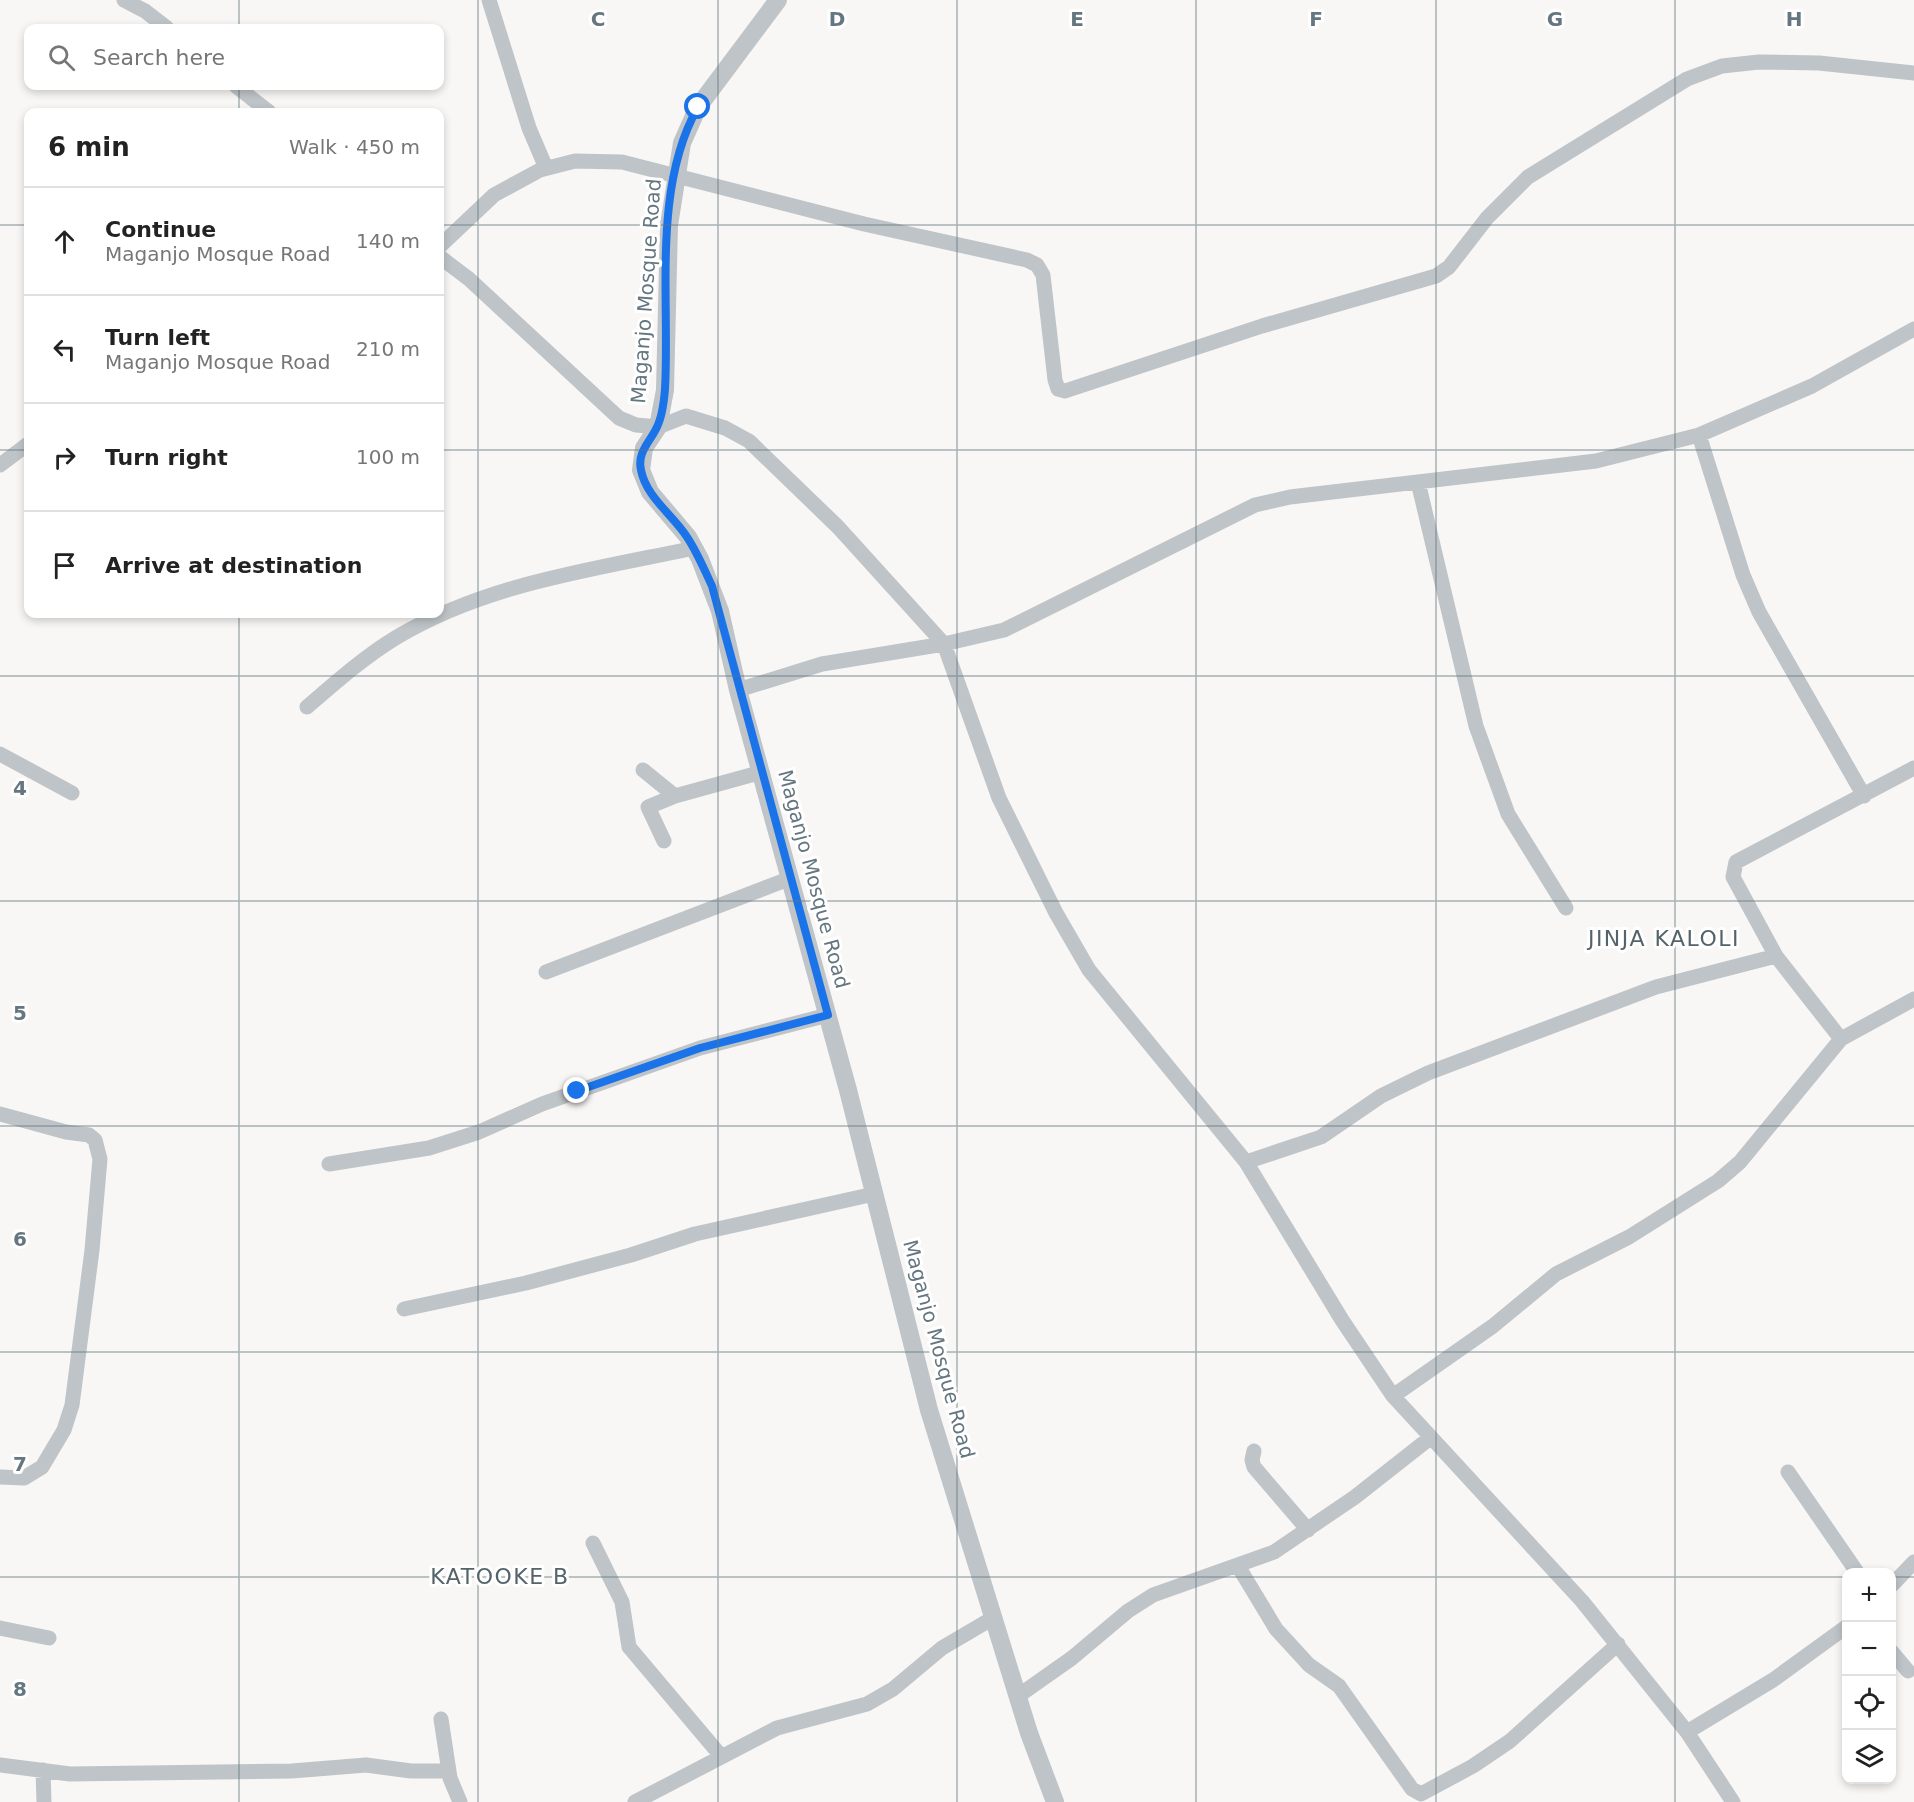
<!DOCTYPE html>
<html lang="en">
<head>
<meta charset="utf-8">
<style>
  :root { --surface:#fff; --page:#f2f2f2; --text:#222; --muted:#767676; --line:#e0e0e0 }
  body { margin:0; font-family:"DejaVu Sans",sans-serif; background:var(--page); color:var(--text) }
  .controls { position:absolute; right:18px; bottom:18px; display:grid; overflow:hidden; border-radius:12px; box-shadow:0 3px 9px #0003 }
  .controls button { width:54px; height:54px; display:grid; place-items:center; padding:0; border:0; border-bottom:2px solid var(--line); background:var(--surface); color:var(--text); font:30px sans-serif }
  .stop { position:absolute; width:18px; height:18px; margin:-14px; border:4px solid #1a73e8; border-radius:50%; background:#fff }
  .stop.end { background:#1a73e8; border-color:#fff; box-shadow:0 2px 6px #0008 }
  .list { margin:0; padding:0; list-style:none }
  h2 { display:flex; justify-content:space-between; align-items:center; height:78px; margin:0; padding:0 24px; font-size:26px }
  h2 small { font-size:20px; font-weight:400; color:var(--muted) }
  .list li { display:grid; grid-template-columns:39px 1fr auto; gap:18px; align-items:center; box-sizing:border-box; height:108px; padding:0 24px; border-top:2px solid var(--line) }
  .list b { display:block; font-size:22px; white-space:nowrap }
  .list p { margin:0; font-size:20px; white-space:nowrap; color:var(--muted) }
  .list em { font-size:20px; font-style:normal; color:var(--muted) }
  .icon { flex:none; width:33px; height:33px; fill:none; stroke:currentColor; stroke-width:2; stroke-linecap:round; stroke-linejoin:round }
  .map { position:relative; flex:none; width:1914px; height:1802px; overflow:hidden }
  .search { position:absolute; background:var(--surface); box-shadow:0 3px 9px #0003; left:24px; top:24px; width:420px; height:66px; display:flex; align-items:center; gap:15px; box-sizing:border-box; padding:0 21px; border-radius:12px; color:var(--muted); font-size:22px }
  .panel { position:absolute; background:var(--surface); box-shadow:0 3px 9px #0003; left:24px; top:108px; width:420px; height:510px; border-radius:12px }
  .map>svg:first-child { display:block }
</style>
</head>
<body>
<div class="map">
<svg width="1914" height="1802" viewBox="0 0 1914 1802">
  <rect width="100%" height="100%" fill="#f8f7f5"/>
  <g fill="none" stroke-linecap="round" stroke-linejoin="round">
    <path stroke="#bec4c7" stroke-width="15" d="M124 0 145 11 167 28
      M489 0 529 128 546 168
      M236 86 269 112
      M440 246 494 195 540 170 575 161 622 162 864 224 1027 260 1037 265 1043 275 1055 380 1058 389 1065 391 1262 326 1436 276 1449 267 1487 218 1528 177 1687 79 1722 66 1759 62 1819 63 1914 73
      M440 257 469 279 619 418 636 425 658 427 686 416 725 428 749 441 838 527 944 644 999 798 1056 913 1089 970 1246 1162 1342 1320 1393 1396 1582 1601 1687 1732 1733 1802
      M1699 435 1743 575 1759 612 1864 796
      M0 465 28 444
      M1418 482 1476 726 1508 814 1566 908
      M738 690 822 664 944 644 1004 630 1255 505 1290 497 1596 461 1699 435 1812 386 1914 329
      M307 707C336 682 364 657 397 637 488 583 592 570 694 548
      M0 754 72 793
      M643 770 675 796
      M664 841 648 807 675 796 762 772
      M1776 956 1733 877 1736 862 1914 768
      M546 972 791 878
      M0 1114 66 1132 89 1135 95 1140 100 1159 92 1250 72 1405 64 1430 42 1467 24 1478 0 1477
      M1246 1162 1321 1137 1381 1096 1428 1073 1656 987 1776 956 1841 1039 1914 999
      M329 1164 429 1148 479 1132 542 1104 700 1048 828 1015
      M404 1309 526 1283 631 1255 695 1234 874 1194
      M1393 1396 1493 1326 1556 1274 1629 1237 1718 1181 1740 1162 1841 1039
      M1254 1451 1252 1460 1254 1467 1308 1530
      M1788 1472 1857 1572
      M593 1543 622 1602 629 1647 721 1756
      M1238 1566 1276 1629 1309 1665 1339 1686 1412 1789 1421 1794 1473 1766 1510 1741 1618 1644
      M1892 1585 1914 1562
      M0 1628 49 1638
      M1892 1652 1908 1671
      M1018 1696 1072 1658 1128 1611 1153 1595 1274 1552 1355 1497 1430 1438
      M441 1719 450 1778 460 1802
      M1687 1732 1773 1680 1846 1627
      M0 1765 70 1774 292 1771 366 1765 411 1771H449
      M43 1770 44 1802
      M635 1802 777 1728 867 1704 893 1689 942 1648 993 1618"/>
    <path stroke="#bec4c7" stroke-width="18" d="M778 0 698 107 682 143 669 225 665 390 658 427 644 448 641 470 650 492 688 537 700 559 720 611 738 690 848 1090 929 1410 1029 1733 1055 1802"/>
  </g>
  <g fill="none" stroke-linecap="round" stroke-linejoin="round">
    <path stroke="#1a73e8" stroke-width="8" d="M577 1091 700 1048 828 1015 712 586C704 569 697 552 687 537 673 515 646 497 641 470 637 453 649 443 656 429 662 418 664 402 665 389 670 300 652 188 698 107"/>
  </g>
  <path fill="none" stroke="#64767f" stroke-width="1.5" stroke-opacity="0.55" d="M239 0V28M478 0V1802M718 0V1802M957 0V1802M1196 0V1802M1436 0V1802M1675 0V1802M239 86V112M0 225H28M440 225H1914M0 450H28M440 450H1914M239 614V1802M0 676H1914M0 901H1914M0 1126H1914M0 1352H1914M0 1577H1846M1892 1577H1914"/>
  <g text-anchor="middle" stroke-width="6" stroke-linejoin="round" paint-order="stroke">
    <g font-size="20" fill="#64767f" stroke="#fff">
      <text transform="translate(646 291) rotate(-86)" y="7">Maganjo Mosque Road</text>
      <text transform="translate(814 879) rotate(75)" y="7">Maganjo Mosque Road</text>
      <text transform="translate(939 1349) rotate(75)" y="7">Maganjo Mosque Road</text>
    </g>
    <g font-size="22" letter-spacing="1.5" fill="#55636a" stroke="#fff">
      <text x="1664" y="946">JINJA KALOLI</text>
      <text x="500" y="1584">KATOOKE B</text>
    </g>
  </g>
  <g font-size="20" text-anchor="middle" font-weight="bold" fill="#64767f" stroke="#fff" stroke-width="6" stroke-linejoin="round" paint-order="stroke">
    <text x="598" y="26">C</text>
    <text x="837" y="26">D</text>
    <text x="1077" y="26">E</text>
    <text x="1316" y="26">F</text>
    <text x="1555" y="26">G</text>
    <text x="1794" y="26">H</text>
    <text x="20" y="795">4</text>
    <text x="20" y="1020">5</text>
    <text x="20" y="1246">6</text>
    <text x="20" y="1471">7</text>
    <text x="20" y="1696">8</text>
  </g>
</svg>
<div class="controls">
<button>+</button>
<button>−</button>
<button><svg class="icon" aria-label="locate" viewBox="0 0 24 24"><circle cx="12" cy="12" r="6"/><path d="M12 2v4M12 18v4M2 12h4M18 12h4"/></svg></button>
<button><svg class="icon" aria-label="layers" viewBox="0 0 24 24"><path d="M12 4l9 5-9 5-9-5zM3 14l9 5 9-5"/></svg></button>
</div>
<div class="stop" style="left:698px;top:107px"></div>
<div class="stop end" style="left:577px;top:1091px"></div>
<div class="search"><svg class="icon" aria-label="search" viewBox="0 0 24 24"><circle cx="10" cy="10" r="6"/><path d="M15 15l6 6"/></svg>Search here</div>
<section class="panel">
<h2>6 min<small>Walk · 450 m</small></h2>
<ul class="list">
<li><svg class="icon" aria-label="ahead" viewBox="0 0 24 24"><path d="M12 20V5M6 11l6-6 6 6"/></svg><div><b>Continue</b><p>Maganjo Mosque Road</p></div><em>140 m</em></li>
<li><svg class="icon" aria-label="left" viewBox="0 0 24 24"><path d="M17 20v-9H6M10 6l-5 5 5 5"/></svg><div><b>Turn left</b><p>Maganjo Mosque Road</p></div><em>210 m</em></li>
<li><svg class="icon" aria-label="right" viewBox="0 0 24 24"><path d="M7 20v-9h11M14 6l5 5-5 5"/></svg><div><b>Turn right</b></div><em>100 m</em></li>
<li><svg class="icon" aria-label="arrive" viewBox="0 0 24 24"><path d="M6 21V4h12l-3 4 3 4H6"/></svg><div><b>Arrive at destination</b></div></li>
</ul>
</section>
</div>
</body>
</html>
